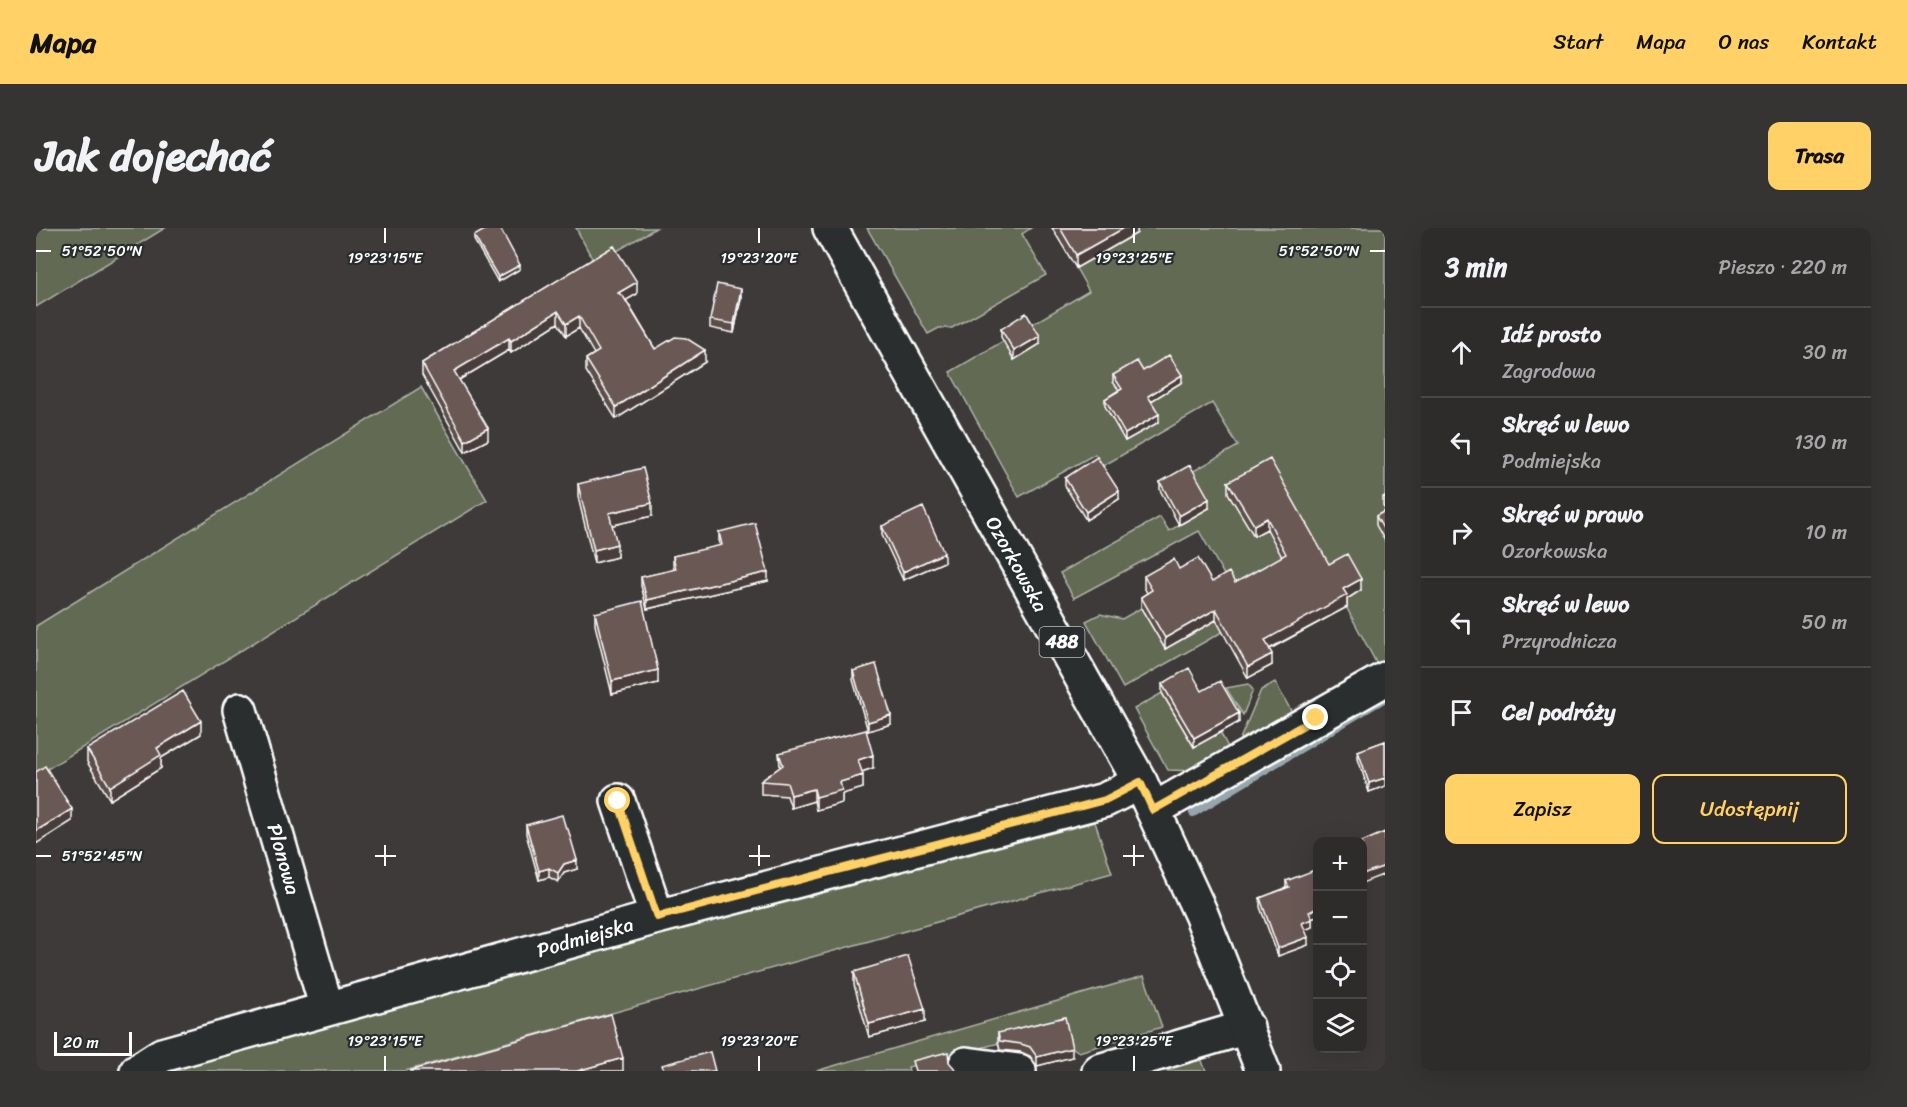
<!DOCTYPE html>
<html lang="pl">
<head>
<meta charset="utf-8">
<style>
  :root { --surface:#2e2c2b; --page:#363433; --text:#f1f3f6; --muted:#a7a7a9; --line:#494847; --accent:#ffd166 }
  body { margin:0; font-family:Sriracha,sans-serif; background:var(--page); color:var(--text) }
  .controls { position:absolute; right:18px; bottom:18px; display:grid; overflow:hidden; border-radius:12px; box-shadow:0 6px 24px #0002 }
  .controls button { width:54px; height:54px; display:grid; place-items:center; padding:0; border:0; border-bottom:2px solid var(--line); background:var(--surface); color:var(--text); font:30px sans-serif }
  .scale { position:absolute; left:18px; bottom:15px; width:78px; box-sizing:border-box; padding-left:6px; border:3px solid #fff; border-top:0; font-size:16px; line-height:21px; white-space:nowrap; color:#fff; -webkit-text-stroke:4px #2a2d2e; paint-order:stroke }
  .stop { position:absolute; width:18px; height:18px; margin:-14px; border:4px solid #ffd166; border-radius:50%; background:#fff }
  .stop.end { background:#ffd166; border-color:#fff; box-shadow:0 2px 6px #0008 }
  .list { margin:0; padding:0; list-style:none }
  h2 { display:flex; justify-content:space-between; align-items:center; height:78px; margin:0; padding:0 24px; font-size:26px }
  h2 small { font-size:20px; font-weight:400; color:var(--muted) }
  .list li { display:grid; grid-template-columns:39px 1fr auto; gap:18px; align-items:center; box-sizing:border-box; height:90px; padding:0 24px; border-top:2px solid var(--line) }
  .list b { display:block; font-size:22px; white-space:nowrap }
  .list p { margin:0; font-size:20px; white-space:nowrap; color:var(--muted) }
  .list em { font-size:20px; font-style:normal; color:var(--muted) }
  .actions { display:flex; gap:12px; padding:18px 24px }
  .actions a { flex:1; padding:14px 0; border:2px solid var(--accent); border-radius:12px; text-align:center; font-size:21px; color:var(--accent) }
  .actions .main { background:var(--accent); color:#111 }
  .icon { flex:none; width:33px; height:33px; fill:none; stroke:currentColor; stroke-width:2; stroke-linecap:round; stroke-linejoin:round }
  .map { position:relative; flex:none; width:1349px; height:843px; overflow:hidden; border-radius:12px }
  header { display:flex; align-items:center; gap:36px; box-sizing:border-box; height:84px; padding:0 30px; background:var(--accent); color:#111 }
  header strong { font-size:28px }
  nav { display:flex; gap:33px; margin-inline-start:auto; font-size:21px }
  .intro { display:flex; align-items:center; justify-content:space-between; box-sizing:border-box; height:144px; padding:0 36px }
  h1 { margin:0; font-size:42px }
  .button { padding:15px 27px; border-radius:12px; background:var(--accent); color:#111; font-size:21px; font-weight:700 }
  main { display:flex; gap:36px; padding:0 36px }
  aside { flex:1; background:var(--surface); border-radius:12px; box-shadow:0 6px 24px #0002 }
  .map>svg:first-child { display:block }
</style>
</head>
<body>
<header>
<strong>Mapa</strong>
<nav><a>Start</a><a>Mapa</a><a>O nas</a><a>Kontakt</a></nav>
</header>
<div class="intro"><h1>Jak dojechać</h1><a class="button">Trasa</a></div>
<main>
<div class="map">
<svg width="1349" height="843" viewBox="0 0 1349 843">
  <rect width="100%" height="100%" fill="#3d3a39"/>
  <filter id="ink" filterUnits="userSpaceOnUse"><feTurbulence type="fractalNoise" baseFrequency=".0167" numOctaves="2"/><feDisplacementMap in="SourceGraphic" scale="12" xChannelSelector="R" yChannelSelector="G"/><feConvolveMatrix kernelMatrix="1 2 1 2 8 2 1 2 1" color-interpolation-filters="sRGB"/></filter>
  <g filter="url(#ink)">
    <path fill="#636b52" stroke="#b1b5a8" stroke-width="1.5" d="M0 0H129L0 79Z
      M540 0H620L559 36Z
      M831 0H995L986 6 1010 47 916 100H903L892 106Z
      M1097 0H1349V277L1347 278 1349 281V437L1343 440 1279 321 1199 366 1163 303 1038 370 1024 345 1124 289 1133 303 1173 280 1154 245 1202 218 1176 175 1067 238 1059 226 983 269 914 144 1053 63 1040 40 1100 6Z
      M385 159 451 272 0 548V398Z
      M1105 380 1130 421 1166 386 1195 399 1087 460 1050 393 1064 386 1086 391Z
      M1239 454 1258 488 1207 518 1204 511 1225 462Z
      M1212 456 1217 462 1207 487 1190 460Z
      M1126 465 1158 519 1184 504 1195 525 1163 543 1132 542 1098 481Z
      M1059 594 1076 645 369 843H130L628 706Z
      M1108 748 1126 799 1043 824 1034 818 1028 798 872 839 873 843H780Z
      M1164 828 1170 843H1116Z"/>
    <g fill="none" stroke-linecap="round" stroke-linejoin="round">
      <path stroke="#96a6ac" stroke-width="8" d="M1157 585 1349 470"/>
      <g stroke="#fff" stroke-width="38">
        <path id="minor" d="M204 482 291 781
          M582 573 621 689
          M1117 582 1349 451
          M930 836 983 843
          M101 843 126 827 621 689 1069 572 1104 554
          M1063 843 1211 799"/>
      </g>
      <g stroke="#fff" stroke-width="38">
        <path id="major" d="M794 0 1104 554 1165 686 1227 843"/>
      </g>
      <use href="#minor" stroke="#2a2d2e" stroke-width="33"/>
      <use href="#major" stroke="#2a2d2e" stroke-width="33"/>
    </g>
    <path fill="#5b4d48" stroke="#fff" stroke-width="1.5" d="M1016 0H1101V5L1040 40Z
      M438 8 484 41 462 54 438 12Z
      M578 18 601 66 590 72 619 121 669 134 580 191 550 143V131L558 126 543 100 530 108 522 95 475 125 473 122 423 152 452 212 429 224 386 147V135Z
      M705 70 698 105 674 100V92Z
      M965 101 1004 116 978 132 965 109Z
      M1107 143 1146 154 1115 173 1123 194 1089 213 1069 178V171L1083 162 1077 154V147Z
      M1029 250 1083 271 1050 292 1029 258Z
      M1124 254 1173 280 1143 297 1124 262Z
      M1192 254 1325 362 1311 371V379L1234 421 1236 437 1212 450 1180 392 1129 421 1105 380V369L1111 365 1108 359V348L1143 341 1176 354 1199 355 1246 329 1231 301 1218 308 1192 265Z
      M542 256 616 288 576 297 581 329 558 335 542 269Z
      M1349 268V281L1347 278V269Z
      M1349 283V313L1340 297V288Z
      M846 298 908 334 867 352 846 307Z
      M683 304 732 353 611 381 605 358V349L638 342 637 336V328L684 318 683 312Z
      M559 385 622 455 576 466 559 397Z
      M817 443 855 496 832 503 817 452Z
      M1126 456 1166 463 1203 494 1158 519 1126 465Z
      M165 506 125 530V540L74 572 51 534V521Z
      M1349 513V558L1333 564 1322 531V523Z
      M743 525 837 540 826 544 827 560 806 566V575L780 582 778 573 755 580 751 568 725 566V553L744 539Z
      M490 597 541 641 528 645 522 654 513 649 503 652 490 606Z
      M1250 653 1281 688 1276 691V699L1269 702 1272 717 1242 728 1224 679V670L1250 660Z
      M818 744 889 794 833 809 818 757Z
      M962 805 1036 829 1001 838 994 828 985 824 964 822 962 814Z"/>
    <path fill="#4a3e3b" stroke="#fff" stroke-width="1.5" d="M1088 0H1101V5L1040 40V27Z
      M484 37V41L462 54V49Z
      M601 54V66L582 77V65Z
      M705 61V70L698 105V96Z
      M522 83V95L475 125V113Z
      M543 88V100L530 108V96Z
      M1004 108V116L978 132V123Z
      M473 110V122L418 155V143Z
      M669 122V134L580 191V179Z
      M1146 147V154L1112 175V168Z
      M1123 186V194L1089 213V206Z
      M452 200V212L429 224V213Z
      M1083 263V271L1050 292V284Z
      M1173 271V280L1143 297V288Z
      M616 275V288L573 298V285Z
      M1231 290V301L1218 308V297Z
      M581 316V329L558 335V322Z
      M908 325V334L867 352V344Z
      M732 344V353L611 381V372Z
      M1325 351V362L1311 371V379L1229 423V412L1307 361Z
      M1180 381V392L1129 421V410Z
      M1236 426V437L1212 450V439Z
      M622 442V455L576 466V453Z
      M1203 485V494L1158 519V510Z
      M855 487V496L832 503V494Z
      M165 493V506L125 530V540L74 572V559L121 520Z
      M837 527V540L822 545V532Z
      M827 547V560L806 566V575L780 582V569L804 554Z
      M1349 550V558L1333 564V555Z
      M778 561V573L755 580V567Z
      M36 581V593L0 616V603Z
      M541 632V641L528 645 522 654V645L528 636Z
      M1349 638V646L1326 655V646Z
      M513 640V649L503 652V643Z
      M1281 680V688L1273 692V684Z
      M1276 691V699L1266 703V695Z
      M1272 709V717L1242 728V720Z
      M889 781V794L833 809V796Z
      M1036 820V829L1001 838V829Z
      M587 830V843H541Z"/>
    <path fill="#6a5954" stroke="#fff" stroke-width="1.5" d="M452 0H464L484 37 462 49 438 8Z
      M1024 0H1088L1040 27Z
      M578 18 601 54 582 65 587 68 619 121 639 109 650 110 669 122 580 179 550 131 563 123 543 88 530 96 522 83 475 113 473 110 418 143 452 200 429 213 386 135Z
      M681 56 705 61 698 96 674 92Z
      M990 85 1004 108 978 123 965 101Z
      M1133 127 1146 147 1112 168 1123 186 1089 206 1069 171 1086 161 1077 147 1101 133 1107 143Z
      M1061 229 1083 263 1050 284 1029 250Z
      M1234 231 1293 336 1311 326 1325 351 1307 361 1311 367 1229 412 1236 426 1212 439 1180 381 1129 410 1105 369 1116 362 1108 348 1138 331 1143 341 1162 330 1176 354 1193 344 1199 355 1250 326 1231 290 1218 297 1192 254Z
      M1154 237 1173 271 1143 288 1124 254Z
      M607 240 616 275 573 285 581 316 558 322 542 256Z
      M887 279 908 325 867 344 846 298Z
      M1349 283V304L1340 288Z
      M719 295 732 344 611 372 605 349 640 341 637 328 686 317 683 304Z
      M606 373 622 442 576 453 559 385Z
      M840 436 855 487 832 494 817 443Z
      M1153 440 1166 463 1184 453 1203 485 1158 510 1126 456Z
      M147 463 165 493 121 520 125 527 74 559 51 521Z
      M830 502 837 527 822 532 827 547 804 554 806 562 780 569 778 561 755 567 751 555 725 553 747 537 743 525Z
      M1349 513V550L1333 555 1322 523Z
      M9 538 36 581 0 603V544Z
      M526 587 530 601H532L541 632 528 636 522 645 513 640 503 643 490 597Z
      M1349 604V638L1326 646V614Z
      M1281 641V680L1273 684 1276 691 1266 695 1272 709 1242 720 1224 670 1253 659 1250 653Z
      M872 728 889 781 833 796 818 744Z
      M575 786 587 830 541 843H373Z
      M1029 789 1036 820 1001 829 994 819 985 816 964 813 962 805Z
      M674 824 679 843H628L626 837Z
      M912 824 913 834 921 843H879L876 833Z"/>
  </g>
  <g fill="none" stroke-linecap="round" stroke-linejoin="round" filter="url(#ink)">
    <path stroke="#ffd166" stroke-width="8" d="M582 573 621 689 1069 572 1104 554 1117 582 1280 490"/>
  </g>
  <path fill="none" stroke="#fff" stroke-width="2" d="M349 0V15M723 0V15M1098 0V15M0 23H15M1334 23H1349M349 617V638M723 617V638M1098 617V638M0 628H15M339 628H360M713 628H734M1087 628H1108M349 828V843M723 828V843M1098 828V843"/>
  <g text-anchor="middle" stroke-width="4.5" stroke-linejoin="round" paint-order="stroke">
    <rect fill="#2a2d2e" stroke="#bfc0c0" stroke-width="1.5" x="1003.5" y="399" width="45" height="30" rx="4.5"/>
    <g font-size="18" font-weight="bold" fill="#fff">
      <text x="1026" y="420">488</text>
    </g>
    <g font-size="20" fill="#fff" stroke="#2a2d2e">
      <text transform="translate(981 336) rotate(61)" y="7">Ozorkowska</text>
      <text transform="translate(248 631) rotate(74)" y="7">Plonowa</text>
      <text transform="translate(549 709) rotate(-16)" y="7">Podmiejska</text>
    </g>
  </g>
  <g font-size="15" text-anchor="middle" fill="#fff" stroke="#2a2d2e" stroke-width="4.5" stroke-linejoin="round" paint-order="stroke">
    <text x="66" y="28">51°52'50"N</text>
    <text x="1283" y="28">51°52'50"N</text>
    <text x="349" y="35">19°23'15"E</text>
    <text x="723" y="35">19°23'20"E</text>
    <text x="1098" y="35">19°23'25"E</text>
    <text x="66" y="633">51°52'45"N</text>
    <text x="349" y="818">19°23'15"E</text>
    <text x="723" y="818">19°23'20"E</text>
    <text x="1098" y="818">19°23'25"E</text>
  </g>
</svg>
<div class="controls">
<button>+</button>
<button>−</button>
<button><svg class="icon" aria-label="locate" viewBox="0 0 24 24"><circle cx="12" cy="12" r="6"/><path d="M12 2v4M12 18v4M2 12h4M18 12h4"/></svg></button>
<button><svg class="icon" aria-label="layers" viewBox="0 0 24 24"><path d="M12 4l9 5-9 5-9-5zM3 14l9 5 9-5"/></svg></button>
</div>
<div class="scale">20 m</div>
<div class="stop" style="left:582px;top:573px"></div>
<div class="stop end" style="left:1280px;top:490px"></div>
</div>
<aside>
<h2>3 min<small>Pieszo · 220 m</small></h2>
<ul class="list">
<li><svg class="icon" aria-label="ahead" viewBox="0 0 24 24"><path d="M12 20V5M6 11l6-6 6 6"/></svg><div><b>Idź prosto</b><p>Zagrodowa</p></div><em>30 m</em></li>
<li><svg class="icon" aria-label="left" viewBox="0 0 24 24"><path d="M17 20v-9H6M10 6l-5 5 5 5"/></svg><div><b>Skręć w lewo</b><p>Podmiejska</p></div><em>130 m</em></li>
<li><svg class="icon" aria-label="right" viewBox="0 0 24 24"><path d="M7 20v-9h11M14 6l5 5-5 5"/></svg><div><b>Skręć w prawo</b><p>Ozorkowska</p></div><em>10 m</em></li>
<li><svg class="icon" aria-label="left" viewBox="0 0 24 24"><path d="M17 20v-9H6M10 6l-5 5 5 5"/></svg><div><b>Skręć w lewo</b><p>Przyrodnicza</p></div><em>50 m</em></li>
<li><svg class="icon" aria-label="arrive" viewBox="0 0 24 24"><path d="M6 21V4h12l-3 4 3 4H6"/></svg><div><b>Cel podróży</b></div></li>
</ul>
<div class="actions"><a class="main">Zapisz</a><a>Udostępnij</a></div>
</aside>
</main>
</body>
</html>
